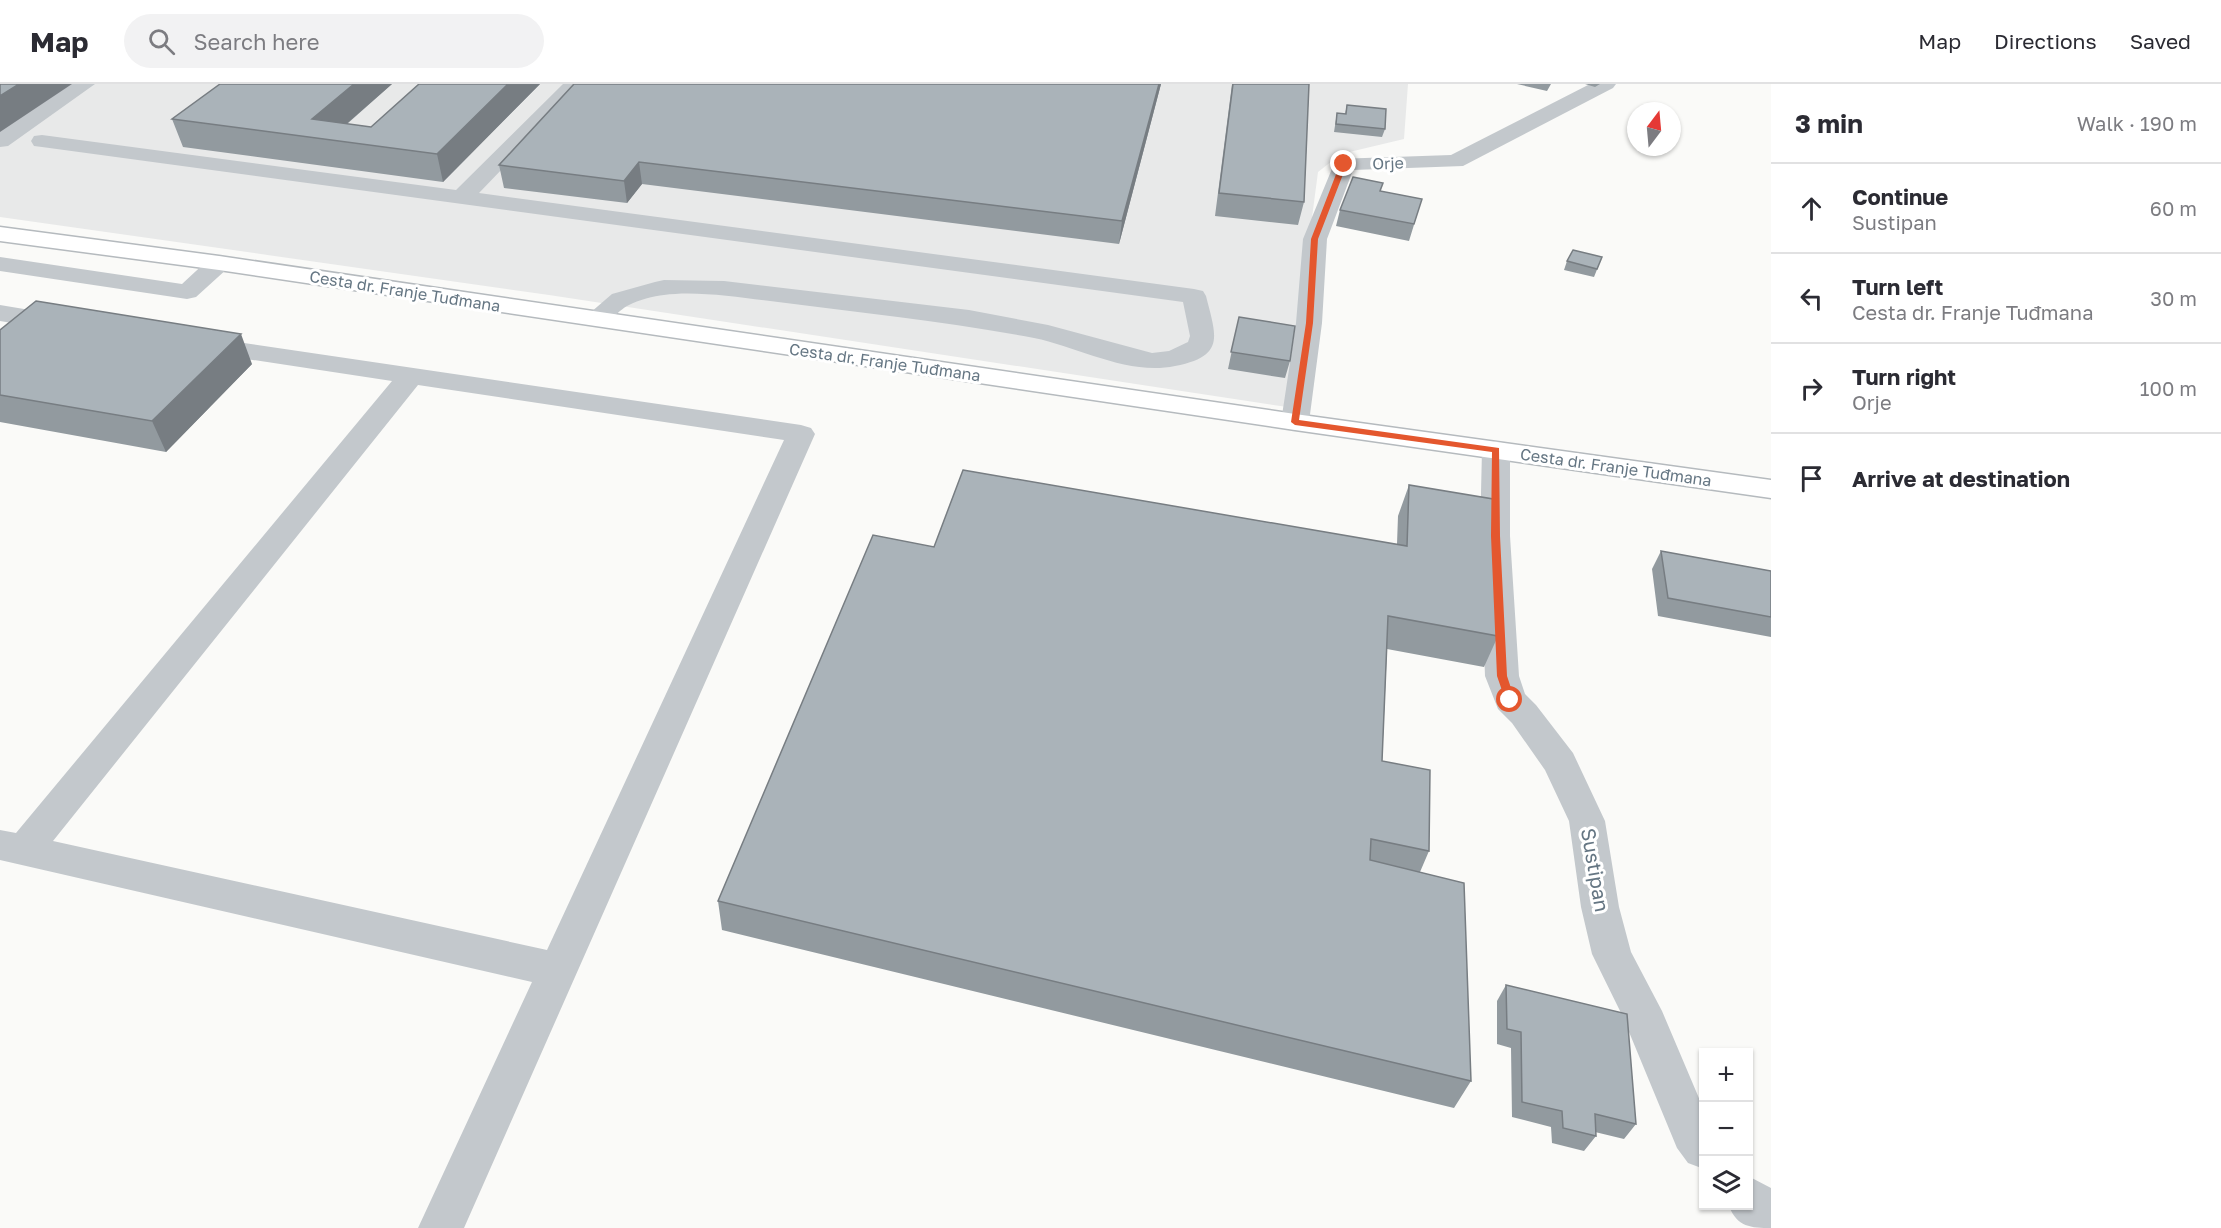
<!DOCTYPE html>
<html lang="en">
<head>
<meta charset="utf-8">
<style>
  :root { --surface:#fff; --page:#f2f2f3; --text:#2b2b33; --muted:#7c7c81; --line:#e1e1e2 }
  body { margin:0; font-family:"Golos Text",sans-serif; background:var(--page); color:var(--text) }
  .controls { position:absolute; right:18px; bottom:18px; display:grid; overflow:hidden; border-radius:0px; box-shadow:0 2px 4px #0004 }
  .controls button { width:54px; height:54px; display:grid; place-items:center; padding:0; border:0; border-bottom:2px solid var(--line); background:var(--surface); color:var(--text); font:30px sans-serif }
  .compass { position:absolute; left:1627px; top:18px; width:54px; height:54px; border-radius:50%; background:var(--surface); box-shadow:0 2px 4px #0004; rotate:16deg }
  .stop { position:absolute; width:18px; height:18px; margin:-14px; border:4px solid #e4572e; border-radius:50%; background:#fff }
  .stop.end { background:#e4572e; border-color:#fff; box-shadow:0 2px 6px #0008 }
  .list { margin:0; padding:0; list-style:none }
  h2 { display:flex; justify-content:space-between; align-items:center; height:78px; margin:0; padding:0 24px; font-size:26px }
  h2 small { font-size:20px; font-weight:400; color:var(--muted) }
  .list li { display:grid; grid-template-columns:39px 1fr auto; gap:18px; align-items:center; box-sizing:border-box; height:90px; padding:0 24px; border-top:2px solid var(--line) }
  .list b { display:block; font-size:22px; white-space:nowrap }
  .list p { margin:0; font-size:20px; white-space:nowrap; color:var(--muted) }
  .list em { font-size:20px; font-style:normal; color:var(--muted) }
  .icon { flex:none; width:33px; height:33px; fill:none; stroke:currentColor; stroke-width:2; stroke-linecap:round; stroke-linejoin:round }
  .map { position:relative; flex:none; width:1771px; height:1144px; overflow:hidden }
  header { display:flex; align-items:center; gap:36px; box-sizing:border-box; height:84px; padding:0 30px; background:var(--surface); border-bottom:2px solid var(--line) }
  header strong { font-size:28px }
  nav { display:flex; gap:33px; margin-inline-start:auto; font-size:21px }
  .search { width:420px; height:54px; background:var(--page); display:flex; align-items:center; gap:15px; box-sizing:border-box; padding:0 21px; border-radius:33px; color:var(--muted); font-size:22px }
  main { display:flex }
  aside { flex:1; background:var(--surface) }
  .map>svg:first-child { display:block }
</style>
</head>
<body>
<header>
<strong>Map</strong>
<div class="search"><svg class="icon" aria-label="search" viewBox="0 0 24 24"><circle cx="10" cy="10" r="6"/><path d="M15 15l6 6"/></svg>Search here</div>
<nav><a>Map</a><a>Directions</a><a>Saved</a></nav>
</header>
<main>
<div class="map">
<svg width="1771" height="1144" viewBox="0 0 1771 1144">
  <rect width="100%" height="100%" fill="#fafaf8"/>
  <path fill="#e8e9e9" d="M0 0H1408L1404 55 1341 70 1318 88 1287 323 549 211 0 133Z"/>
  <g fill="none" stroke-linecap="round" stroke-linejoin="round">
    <g stroke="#b5babe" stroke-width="3">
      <path id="major" d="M0 143 219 172 1295 330 1771 396V414L1295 346 219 186 0 157Z"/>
    </g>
    <path fill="#c3c8cc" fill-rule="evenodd" d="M71 0H95L8 62 0 63V47Z
      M563 0H584L479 109 1194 205 1203 207 1206 212C1216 252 1226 272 1175 282 1128 292 1079 263 1034 254 949 238 863 229 778 218 745 214 696 206 664 211 654 212 638 216 629 221 613 229 608 246 587 240L583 235 612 210 655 198 664 196 724 197 969 226 1048 241 1152 269 1169 267 1188 258 1190 252 1183 218 42 63 34 62 31 57 34 52 42 51 456 106Z
      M1590 0H1616L1613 4 1463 82 1353 86 1327 155 1322 239 1309 338 1305 344 1295 346 1285 344 1281 338 1296 239 1303 155 1336 75 1451 71Z
      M219 172 228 174 231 179 228 184 196 213 187 215 0 187V173L182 200 210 174Z
      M0 221 60 231 69 234 73 239 69 244 60 247 0 237Z
      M203 253 801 341 811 344 815 350 464 1144H418L532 898 0 776V746L16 749 392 297 194 267 190 261 194 255ZM418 301 784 356 547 866 53 757Z
      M1496 357 1506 360 1510 366V452L1519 592 1525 610 1536 621 1573 669 1605 737 1619 823 1631 868 1662 927 1704 1026V1085L1688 1079 1677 1064 1622 931 1592 870 1581 823 1569 737 1545 686 1512 639 1498 625 1485 592 1480 452 1482 366 1486 360Z
      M1748 1092 1771 1104V1144C1751 1144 1737 1143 1729 1122H1748Z"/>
    <use href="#major" fill="#fff" fill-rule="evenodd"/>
  </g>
  <path fill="#929a9f" d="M392 0 347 40 371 43 419 0H540L443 98 183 63 172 35Z
    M574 0H1161L1119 160 642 100 627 119 504 104 499 81Z
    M1232 0H1309L1304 118 1298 141 1215 132Z
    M1517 0H1551L1547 7Z
    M1585 0H1600L1595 3Z
    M1347 21 1385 45 1382 53 1334 48 1337 29 1345 30Z
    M1381 107 1417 131 1409 157 1336 142 1340 126Z
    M1602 173 1594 193 1564 186 1567 177Z
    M1239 233 1290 277 1285 294 1228 285Z
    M0 246 252 280 166 368 0 338Z
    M1409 401 1498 552 1484 583 1387 565 1382 677 1429 767 1420 788 1471 997 1454 1024 722 846 718 817 934 463 1397 460 1398 432Z
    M1661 467 1771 487V553L1658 532 1652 485Z
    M1506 901 1636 1040 1624 1055 1595 1048 1596 1052 1584 1067 1552 1059 1551 1043 1512 1033 1511 964 1497 960V917Z"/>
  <path fill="#777d82" d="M19 0H72L0 48V12Z
    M354 0H392L328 56 312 35Z
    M508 0H540L443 98 437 70Z
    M1159 0H1161L1119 160 1122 137Z
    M639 78 642 100 627 119 624 97Z
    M241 250 252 280 166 368 152 337Z"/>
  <path fill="#aab3b9" stroke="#777d82" stroke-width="1.5" d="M0 0H19L0 12Z
    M220 0H354L312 35 371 43 419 0H508L437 70 172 35Z
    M574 0H1159L1122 137 639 78 624 97 499 81Z
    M1233 0H1309L1304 118 1219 109Z
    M1347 21 1386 25 1385 45 1336 40 1337 29 1346 30Z
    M1353 93 1383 99 1380 107 1422 115 1414 140 1340 126Z
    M1573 166 1602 173 1597 185 1567 177Z
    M36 217 241 250 152 337 0 311V246Z
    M1239 233 1295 242 1290 277 1231 268Z
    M963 386 1407 462 1409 401 1493 415 1498 552 1388 532 1382 677 1430 686 1429 767 1371 755 1370 776 1464 799 1471 997 718 817 873 451 934 463Z
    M1661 467 1771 487V533L1668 514Z
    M1506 901 1627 930 1636 1040 1595 1030 1596 1052 1563 1044 1562 1027 1522 1018 1521 948 1507 945Z"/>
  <path fill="#e4572e" d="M1344 78 1347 80 1318 155 1313 239 1299 336 1499 364 1500 452 1507 592 1515 616 1513 618H1506L1497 592 1491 452 1492 368 1295 341 1291 338 1306 239 1311 155 1340 80Z"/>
  <g text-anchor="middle" stroke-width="6" stroke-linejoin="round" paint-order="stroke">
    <g font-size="16" fill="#657683" stroke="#fff">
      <text transform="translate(1388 79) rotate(-2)" y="6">Orje</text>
      <text transform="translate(405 207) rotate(9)" y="6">Cesta dr. Franje Tuđmana</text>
      <text transform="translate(885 278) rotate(8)" y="6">Cesta dr. Franje Tuđmana</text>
      <text transform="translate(1616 383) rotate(8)" y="6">Cesta dr. Franje Tuđmana</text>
    </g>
    <g font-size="20" fill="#657683" stroke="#fff">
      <text transform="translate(1595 786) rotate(80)" y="7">Sustipan</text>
    </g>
  </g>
</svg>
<div class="controls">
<button>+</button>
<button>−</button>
<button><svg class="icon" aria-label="layers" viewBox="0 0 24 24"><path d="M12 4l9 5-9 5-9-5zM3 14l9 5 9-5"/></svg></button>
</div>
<svg class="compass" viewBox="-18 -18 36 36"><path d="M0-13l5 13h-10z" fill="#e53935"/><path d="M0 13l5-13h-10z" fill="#7c7c81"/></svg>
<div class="stop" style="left:1510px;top:616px"></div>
<div class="stop end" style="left:1344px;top:80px"></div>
</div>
<aside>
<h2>3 min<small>Walk · 190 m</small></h2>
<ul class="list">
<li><svg class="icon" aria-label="ahead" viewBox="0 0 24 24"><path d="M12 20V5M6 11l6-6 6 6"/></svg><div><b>Continue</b><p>Sustipan</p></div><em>60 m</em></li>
<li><svg class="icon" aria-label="left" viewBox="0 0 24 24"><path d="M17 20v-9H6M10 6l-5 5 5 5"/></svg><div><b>Turn left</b><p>Cesta dr. Franje Tuđmana</p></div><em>30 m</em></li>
<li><svg class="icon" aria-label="right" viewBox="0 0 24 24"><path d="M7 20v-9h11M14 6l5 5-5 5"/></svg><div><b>Turn right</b><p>Orje</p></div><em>100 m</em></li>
<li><svg class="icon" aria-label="arrive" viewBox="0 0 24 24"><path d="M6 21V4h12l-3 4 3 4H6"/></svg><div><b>Arrive at destination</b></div></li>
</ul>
</aside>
</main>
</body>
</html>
